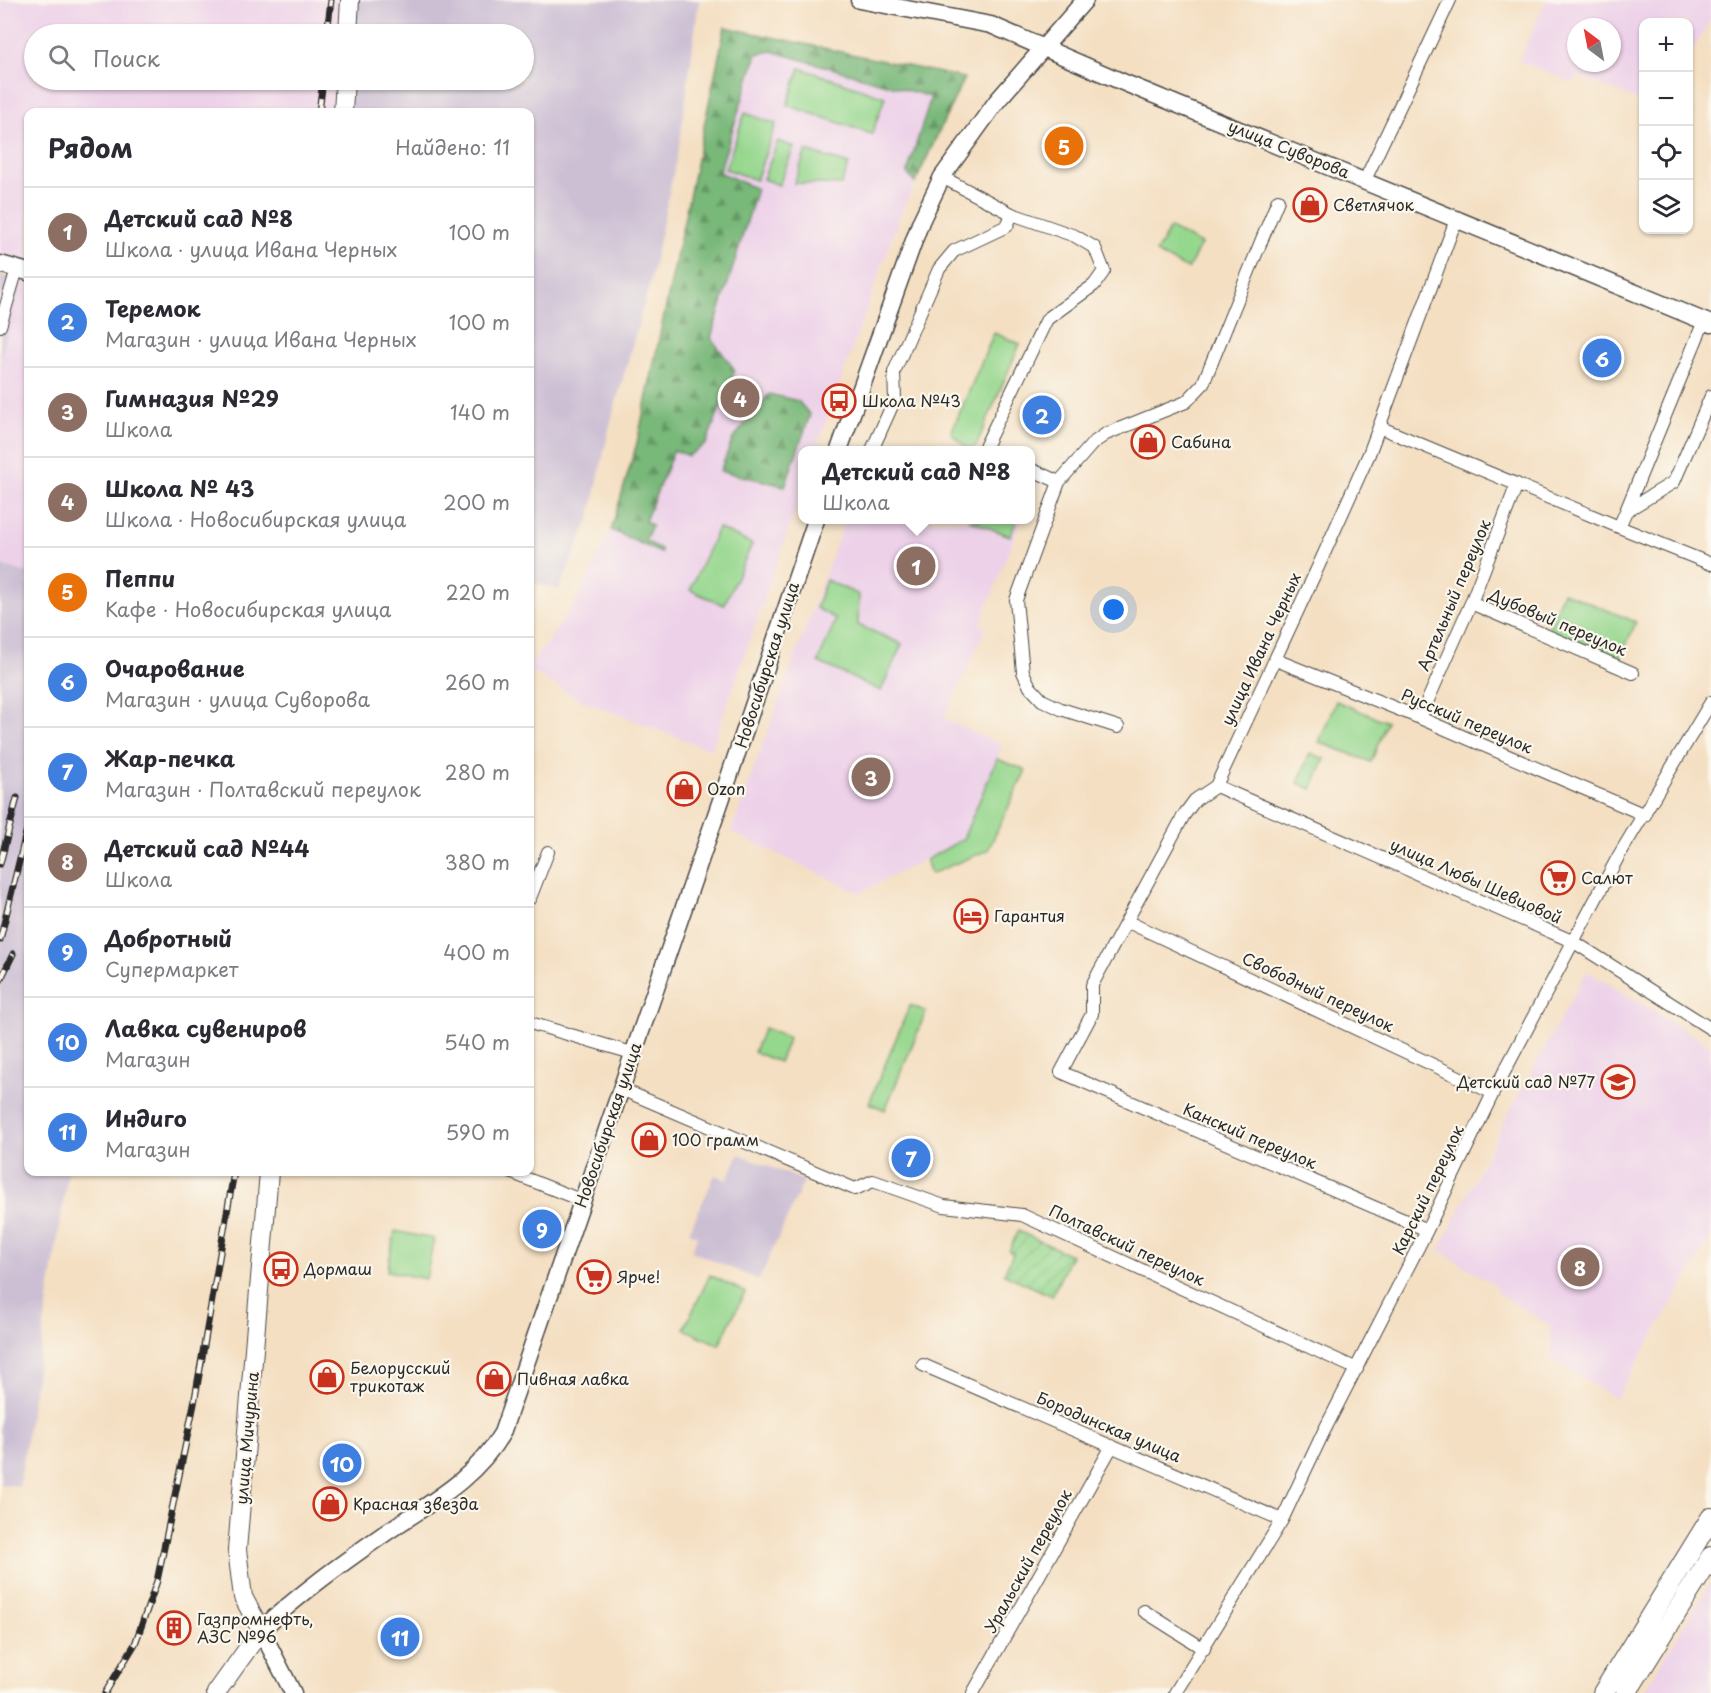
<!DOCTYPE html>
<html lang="ru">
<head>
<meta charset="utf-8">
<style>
  :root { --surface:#fff; --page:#f7f7f7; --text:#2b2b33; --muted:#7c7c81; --line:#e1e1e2; --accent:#c8321e }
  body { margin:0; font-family:"Playpen Sans",sans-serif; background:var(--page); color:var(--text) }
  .controls { position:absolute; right:18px; top:18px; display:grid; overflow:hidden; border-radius:12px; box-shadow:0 2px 4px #0004 }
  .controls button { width:54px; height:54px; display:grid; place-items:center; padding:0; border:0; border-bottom:2px solid var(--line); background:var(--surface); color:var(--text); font:30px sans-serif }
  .compass { position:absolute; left:1567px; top:18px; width:54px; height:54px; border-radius:50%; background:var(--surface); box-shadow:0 2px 4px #0004; rotate:328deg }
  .you { position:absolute; left:1114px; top:610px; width:21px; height:21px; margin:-15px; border:4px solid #fff; border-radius:50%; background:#1a73e8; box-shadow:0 0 0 9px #1a73e833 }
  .badge { display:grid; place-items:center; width:39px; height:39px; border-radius:50%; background:var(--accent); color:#fff; font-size:20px; font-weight:700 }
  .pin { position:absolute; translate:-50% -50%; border:3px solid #fff; box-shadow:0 2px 6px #0006 }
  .popup { position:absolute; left:798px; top:446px; width:237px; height:78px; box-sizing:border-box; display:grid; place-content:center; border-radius:12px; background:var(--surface); filter:drop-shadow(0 2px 4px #0005); font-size:20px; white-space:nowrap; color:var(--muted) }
  .popup b { font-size:22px; color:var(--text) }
  .popup::after { content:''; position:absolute; left:50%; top:100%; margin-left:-12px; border:12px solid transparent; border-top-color:var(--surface) }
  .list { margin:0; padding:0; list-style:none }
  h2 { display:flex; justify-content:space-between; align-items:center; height:78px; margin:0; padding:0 24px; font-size:26px }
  h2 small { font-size:20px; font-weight:400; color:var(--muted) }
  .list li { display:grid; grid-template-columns:39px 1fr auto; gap:18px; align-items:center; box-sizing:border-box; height:90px; padding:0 24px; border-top:2px solid var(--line) }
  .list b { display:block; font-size:22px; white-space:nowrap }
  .list p { margin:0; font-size:20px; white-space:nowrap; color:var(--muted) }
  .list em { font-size:20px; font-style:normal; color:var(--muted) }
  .icon { flex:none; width:33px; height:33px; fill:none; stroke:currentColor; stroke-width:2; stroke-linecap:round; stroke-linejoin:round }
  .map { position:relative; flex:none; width:1711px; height:1693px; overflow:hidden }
  .search { position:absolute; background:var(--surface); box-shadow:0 2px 4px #0004; left:24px; top:24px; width:510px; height:66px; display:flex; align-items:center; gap:15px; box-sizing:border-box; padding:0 21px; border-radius:33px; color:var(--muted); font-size:22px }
  .panel { position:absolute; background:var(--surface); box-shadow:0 2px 4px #0004; left:24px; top:108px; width:510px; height:1068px; border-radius:12px }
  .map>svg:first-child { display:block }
</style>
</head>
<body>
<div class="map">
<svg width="1711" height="1693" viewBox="0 0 1711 1693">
  <defs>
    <pattern id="forest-firs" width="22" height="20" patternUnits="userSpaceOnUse" patternTransform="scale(1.5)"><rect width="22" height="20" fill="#78b879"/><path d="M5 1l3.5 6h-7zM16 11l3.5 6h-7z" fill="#639663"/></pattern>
    <pattern id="garden-furrows" width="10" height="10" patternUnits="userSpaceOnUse" patternTransform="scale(1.5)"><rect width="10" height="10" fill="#96d78e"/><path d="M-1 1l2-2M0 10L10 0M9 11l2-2" fill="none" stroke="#81b97b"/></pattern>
  </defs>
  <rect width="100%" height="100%" fill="#fbf7ec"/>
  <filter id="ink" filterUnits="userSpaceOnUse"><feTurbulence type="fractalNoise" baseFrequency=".0167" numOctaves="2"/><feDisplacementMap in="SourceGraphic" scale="12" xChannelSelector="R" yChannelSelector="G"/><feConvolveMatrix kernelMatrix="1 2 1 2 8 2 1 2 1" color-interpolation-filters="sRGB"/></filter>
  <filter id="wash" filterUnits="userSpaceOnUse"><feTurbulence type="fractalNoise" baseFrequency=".008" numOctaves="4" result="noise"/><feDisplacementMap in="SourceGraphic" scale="24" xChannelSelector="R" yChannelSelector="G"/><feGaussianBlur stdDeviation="1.35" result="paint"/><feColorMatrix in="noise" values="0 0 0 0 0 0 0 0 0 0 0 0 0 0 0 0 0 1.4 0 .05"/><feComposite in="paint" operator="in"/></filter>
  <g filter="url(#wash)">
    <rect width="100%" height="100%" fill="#f4dfc2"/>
    <path fill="#edd1e9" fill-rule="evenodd" d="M0 0H343L341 34H34V80H337L335 112H28V263L0 255Z
      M1546 0H1711V19L1689 57 1688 22H1644L1643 102 1576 76 1573 83 1519 61ZM1576 27H1612V63H1576Z
      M725 27 964 78 900 215 816 450H802V491L711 750 580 700 530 670V666L574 605 611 530 637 443Z
      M22 281 28 283V573L0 565V359Z
      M845 520H1021L980 625 986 628 944 719 1002 745 983 796 963 839 860 893 731 832Z
      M1587 971 1711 1046V1237L1616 1399 1553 1360 1549 1326 1499 1294 1495 1285 1439 1250 1506 1118Z
      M1711 1582V1693H1643Z"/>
    <path fill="#ccbfd4" d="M355 0H699L680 141 650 283 610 424 590 517 559 590 535 583 530 597V112H349L351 80H524V34H353Z
      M0 275 22 281 0 359Z
      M0 565 28 573V1172H68L19 1486 0 1484Z
      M739 1154 804 1181 759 1280 691 1251 698 1236 689 1232 715 1175 727 1180Z"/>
    <path fill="#96d78e" stroke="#60815c" stroke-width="1.5" d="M800 68 885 97 872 134 787 105Z
      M745 113 776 124 756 180 725 169Z
      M778 141 794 147 779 185 763 179Z
      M806 151 849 164 841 185 794 183Z
      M1170 228 1201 244 1188 269 1156 253Z
      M994 333 1020 344 976 446 969 450 951 433Z
      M969 520H1017L1010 536Z
      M718 528 752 544 724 605 690 590Z
      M826 580 859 595 858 625 902 644 881 691 818 662 836 619 816 608Z
      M1563 592 1636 622 1620 659 1548 629Z
      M1336 701 1387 722 1371 762 1319 742Z
      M1310 753 1325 759 1312 789 1298 783Z
      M997 759 1026 770 988 850 931 874 926 860 963 839Z
      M910 1005 926 1012 885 1110 869 1103Z
      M764 1028 789 1038 779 1062 754 1052Z
      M395 1231 434 1239 426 1279 387 1271Z
      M710 1275 745 1292 719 1345 684 1329Z"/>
    <path fill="url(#forest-firs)" stroke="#527252" stroke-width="1.5" d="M725 27 964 78 915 183 907 173 931 97 772 51 757 54 719 172 757 189 711 338 735 370 706 444 688 456 674 450 645 521 652 525 645 541 661 549V553L611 530 637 443Z
      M769 394 798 401 810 415 785 486 720 471 733 439Z"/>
    <path fill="url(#garden-furrows)" stroke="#60815c" stroke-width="1.5" d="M1018 1231 1071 1255 1052 1296 1004 1274 1013 1254 1009 1251Z"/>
  </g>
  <g filter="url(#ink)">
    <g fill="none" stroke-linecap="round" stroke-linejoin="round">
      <g stroke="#494642" stroke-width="14">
        <path id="minor" d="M1365 180 1450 0
          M0 326 17 269
          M1379 427 1619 527 1626 511 1674 482 1711 396
          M984 449 1047 319 1094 285 1104 271 1095 248 1075 236 1012 214
          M872 450 895 399 894 372 939 269 954 251 1007 226 1012 214 942 177
          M1030 469 1059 482
          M1626 511 1704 321
          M1619 527 1711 564
          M1471 603 1633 673
          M1276 660 1420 718 1645 815
          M1420 718 1471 603 1517 484
          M1118 727 1061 709 1042 700 1030 687 1023 672 1016 600 1059 482 1093 443 1106 434 1186 402 1203 384 1278 200
          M1216 786 1574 942 1711 1029
          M530 898 548 852
          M1128 922 1493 1093
          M530 1023 632 1053
          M621 1089 855 1189 873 1181 944 1206 1022 1215 1357 1369
          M510 1172 583 1201
          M1427 1230 1061 1072 1092 1014V985L1184 815 1195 800 1216 786 1318 567 1369 454 1457 217
          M923 1365 1282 1520
          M1144 1611 1204 1649
          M973 1693 1112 1446
          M1175 1693 1282 1520 1323 1433 1427 1230 1493 1093 1618 857 1711 702"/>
      </g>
      <g stroke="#494642" stroke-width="19">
        <path id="tertiary" d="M859 0 991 25 1125 83 1711 324
          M0 264 28 272
          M839 450 921 221 942 177 997 101 1085 0
          M293 1693 261 1630C299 1594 341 1564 384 1534 429 1503 474 1481 502 1433L729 777 816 520"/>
      </g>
      <g stroke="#494642" stroke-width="20">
        <path id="secondary" d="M348 34 350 0
          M343 112 345 80
          M216 1693 261 1630 243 1597 237 1550 269 1172"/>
      </g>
      <g stroke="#494642" stroke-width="22">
        <path id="primary" d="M1603 1693 1711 1518
          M1626 1693 1711 1557"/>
      </g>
      <use href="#minor" stroke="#fff" stroke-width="12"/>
      <use href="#tertiary" stroke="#fff" stroke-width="16"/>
      <use href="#secondary" stroke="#fff" stroke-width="18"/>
      <use href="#primary" stroke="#fff" stroke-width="20"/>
      <g stroke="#2b2b2b" stroke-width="7">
        <path id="rail" d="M327 34 331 0
          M319 112 323 80
          M0 864 17 798
          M0 940 28 825
          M0 981 13 954
          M105 1693 135 1644 157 1581 194 1404 234 1172"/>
      </g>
      <use href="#rail" stroke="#fbf7ec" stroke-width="4.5" stroke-dasharray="14" stroke-linecap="butt"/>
    </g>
  </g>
  <defs>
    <g id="shop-ring" transform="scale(1.725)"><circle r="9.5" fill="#fbf7ec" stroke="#c8321e" stroke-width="1.5"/><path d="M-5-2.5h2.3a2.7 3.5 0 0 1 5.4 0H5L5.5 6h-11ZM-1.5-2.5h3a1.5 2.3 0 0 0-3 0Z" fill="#c8321e"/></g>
    <g id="bus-ring" transform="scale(1.725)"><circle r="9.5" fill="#fbf7ec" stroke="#c8321e" stroke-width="1.5"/><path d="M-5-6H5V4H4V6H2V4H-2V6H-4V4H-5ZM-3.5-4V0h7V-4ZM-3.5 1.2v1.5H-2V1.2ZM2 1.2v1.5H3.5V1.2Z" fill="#c8321e"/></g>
    <g id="supermarket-ring" transform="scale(1.725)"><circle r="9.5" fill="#fbf7ec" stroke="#c8321e" stroke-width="1.5"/><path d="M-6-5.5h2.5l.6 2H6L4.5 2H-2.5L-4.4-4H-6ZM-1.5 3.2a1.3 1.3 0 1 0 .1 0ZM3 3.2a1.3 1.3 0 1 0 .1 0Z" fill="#c8321e"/></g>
    <g id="hotel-ring" transform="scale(1.725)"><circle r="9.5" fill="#fbf7ec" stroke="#c8321e" stroke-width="1.5"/><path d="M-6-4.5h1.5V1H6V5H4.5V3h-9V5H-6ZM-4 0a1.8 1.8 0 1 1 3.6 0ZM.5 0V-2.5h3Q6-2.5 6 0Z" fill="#c8321e"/></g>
    <g id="school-ring" transform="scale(1.725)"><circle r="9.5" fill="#fbf7ec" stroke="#c8321e" stroke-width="1.5"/><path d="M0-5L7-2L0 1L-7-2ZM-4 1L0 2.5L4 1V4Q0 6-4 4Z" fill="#c8321e"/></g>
    <g id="building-ring" transform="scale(1.725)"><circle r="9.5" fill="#fbf7ec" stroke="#c8321e" stroke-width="1.5"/><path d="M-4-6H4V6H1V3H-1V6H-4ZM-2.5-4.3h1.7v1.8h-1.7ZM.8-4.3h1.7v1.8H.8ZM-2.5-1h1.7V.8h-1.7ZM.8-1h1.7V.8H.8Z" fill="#c8321e"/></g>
  </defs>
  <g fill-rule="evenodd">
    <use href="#shop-ring" x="1310" y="205"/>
    <use href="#bus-ring" x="839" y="401"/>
    <use href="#shop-ring" x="1148" y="442"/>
    <use href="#shop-ring" x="684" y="789"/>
    <use href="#supermarket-ring" x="1558" y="878"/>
    <use href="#hotel-ring" x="971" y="916"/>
    <use href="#school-ring" x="1618" y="1082"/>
    <use href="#shop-ring" x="649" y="1140"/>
    <use href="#bus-ring" x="281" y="1269"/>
    <use href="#supermarket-ring" x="594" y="1277"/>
    <use href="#shop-ring" x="327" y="1377"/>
    <use href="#shop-ring" x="494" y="1379"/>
    <use href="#shop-ring" x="330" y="1504"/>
    <use href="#building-ring" x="174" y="1628"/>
  </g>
  <g text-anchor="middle" stroke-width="4.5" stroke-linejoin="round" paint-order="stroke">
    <g font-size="16" fill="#2b2b2b" stroke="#fbf7ec">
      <text transform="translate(1289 149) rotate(22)" y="6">улица Суворова</text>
      <text transform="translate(1454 595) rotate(-67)" y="6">Артельный переулок</text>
      <text transform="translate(1558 622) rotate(23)" y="6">Дубовый переулок</text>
      <text transform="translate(1261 649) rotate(-65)" y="6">улица Ивана Черных</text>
      <text transform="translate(767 665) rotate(-72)" y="6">Новосибирская улица</text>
      <text transform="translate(1467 721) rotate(23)" y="6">Русский переулок</text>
      <text transform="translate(1476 881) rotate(24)" y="6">улица Любы Шевцовой</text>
      <text transform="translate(1318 992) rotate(25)" y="6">Свободный переулок</text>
      <text transform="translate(608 1125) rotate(-71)" y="6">Новосибирская улица</text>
      <text transform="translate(1250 1136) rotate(23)" y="6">Канский переулок</text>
      <text transform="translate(1428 1190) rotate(-64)" y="6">Карский переулок</text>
      <text transform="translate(1127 1245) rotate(25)" y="6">Полтавский переулок</text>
      <text transform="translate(1109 1427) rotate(23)" y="6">Бородинская улица</text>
      <text transform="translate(247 1438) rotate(-85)" y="6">улица Мичурина</text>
      <text transform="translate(1028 1561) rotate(-61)" y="6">Уральский переулок</text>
    </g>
    <g font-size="16" fill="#2b2b2b" stroke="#fbf7ec" text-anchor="start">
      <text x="1333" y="211">Светлячок</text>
      <text x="862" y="407">Школа №43</text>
      <text x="1171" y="448">Сабина</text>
      <text x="707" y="795">Ozon</text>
      <text x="1581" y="884">Салют</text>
      <text x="994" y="922">Гарантия</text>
      <text x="1595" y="1088" text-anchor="end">Детский сад №77</text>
      <text x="672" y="1146">100 грамм</text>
      <text x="304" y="1275">Дормаш</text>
      <text x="617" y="1283">Ярче!</text>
      <text x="350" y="1374">Белорусский<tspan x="350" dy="18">трикотаж</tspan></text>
      <text x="517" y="1385">Пивная лавка</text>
      <text x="353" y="1510">Красная звезда</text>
      <text x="197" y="1625">Газпромнефть,<tspan x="197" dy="18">АЗС №96</tspan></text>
    </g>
  </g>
</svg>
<div class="controls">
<button>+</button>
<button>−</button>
<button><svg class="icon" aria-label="locate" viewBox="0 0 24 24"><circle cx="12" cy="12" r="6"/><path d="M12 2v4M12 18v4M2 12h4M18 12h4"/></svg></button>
<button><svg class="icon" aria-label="layers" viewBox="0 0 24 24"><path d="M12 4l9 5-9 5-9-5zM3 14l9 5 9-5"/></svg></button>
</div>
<svg class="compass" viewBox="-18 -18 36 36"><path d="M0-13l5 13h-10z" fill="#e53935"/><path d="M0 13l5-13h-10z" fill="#7c7c81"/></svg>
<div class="you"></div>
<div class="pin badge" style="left:916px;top:566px;background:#8d6e63">1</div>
<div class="popup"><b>Детский сад №8</b>Школа</div>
<div class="pin badge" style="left:1042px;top:415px;background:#3f7fe0">2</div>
<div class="pin badge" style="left:871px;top:777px;background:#8d6e63">3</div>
<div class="pin badge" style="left:740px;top:398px;background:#8d6e63">4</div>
<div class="pin badge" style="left:1064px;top:146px;background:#e8710a">5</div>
<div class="pin badge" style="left:1602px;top:358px;background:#3f7fe0">6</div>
<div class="pin badge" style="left:911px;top:1158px;background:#3f7fe0">7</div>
<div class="pin badge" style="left:1580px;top:1267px;background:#8d6e63">8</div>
<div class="pin badge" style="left:542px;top:1229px;background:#3f7fe0">9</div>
<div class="pin badge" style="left:342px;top:1463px;background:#3f7fe0">10</div>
<div class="pin badge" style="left:400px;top:1637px;background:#3f7fe0">11</div>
<div class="search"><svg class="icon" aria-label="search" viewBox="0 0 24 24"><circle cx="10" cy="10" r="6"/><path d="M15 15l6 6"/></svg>Поиск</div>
<section class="panel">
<h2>Рядом<small>Найдено: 11</small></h2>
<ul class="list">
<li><span class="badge" style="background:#8d6e63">1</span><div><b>Детский сад №8</b><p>Школа · улица Ивана Черных</p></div><em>100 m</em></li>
<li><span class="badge" style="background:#3f7fe0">2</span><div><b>Теремок</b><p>Магазин · улица Ивана Черных</p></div><em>100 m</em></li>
<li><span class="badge" style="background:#8d6e63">3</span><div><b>Гимназия №29</b><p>Школа</p></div><em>140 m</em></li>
<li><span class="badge" style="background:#8d6e63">4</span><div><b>Школа № 43</b><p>Школа · Новосибирская улица</p></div><em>200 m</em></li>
<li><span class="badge" style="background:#e8710a">5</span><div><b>Пеппи</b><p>Кафе · Новосибирская улица</p></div><em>220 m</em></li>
<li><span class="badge" style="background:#3f7fe0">6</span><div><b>Очарование</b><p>Магазин · улица Суворова</p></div><em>260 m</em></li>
<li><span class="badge" style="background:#3f7fe0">7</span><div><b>Жар-печка</b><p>Магазин · Полтавский переулок</p></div><em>280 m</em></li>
<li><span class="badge" style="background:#8d6e63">8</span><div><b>Детский сад №44</b><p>Школа</p></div><em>380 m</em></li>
<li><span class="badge" style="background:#3f7fe0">9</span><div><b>Добротный</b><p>Супермаркет</p></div><em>400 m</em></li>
<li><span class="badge" style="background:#3f7fe0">10</span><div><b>Лавка сувениров</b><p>Магазин</p></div><em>540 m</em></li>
<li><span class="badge" style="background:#3f7fe0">11</span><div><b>Индиго</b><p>Магазин</p></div><em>590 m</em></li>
</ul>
</section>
</div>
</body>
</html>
